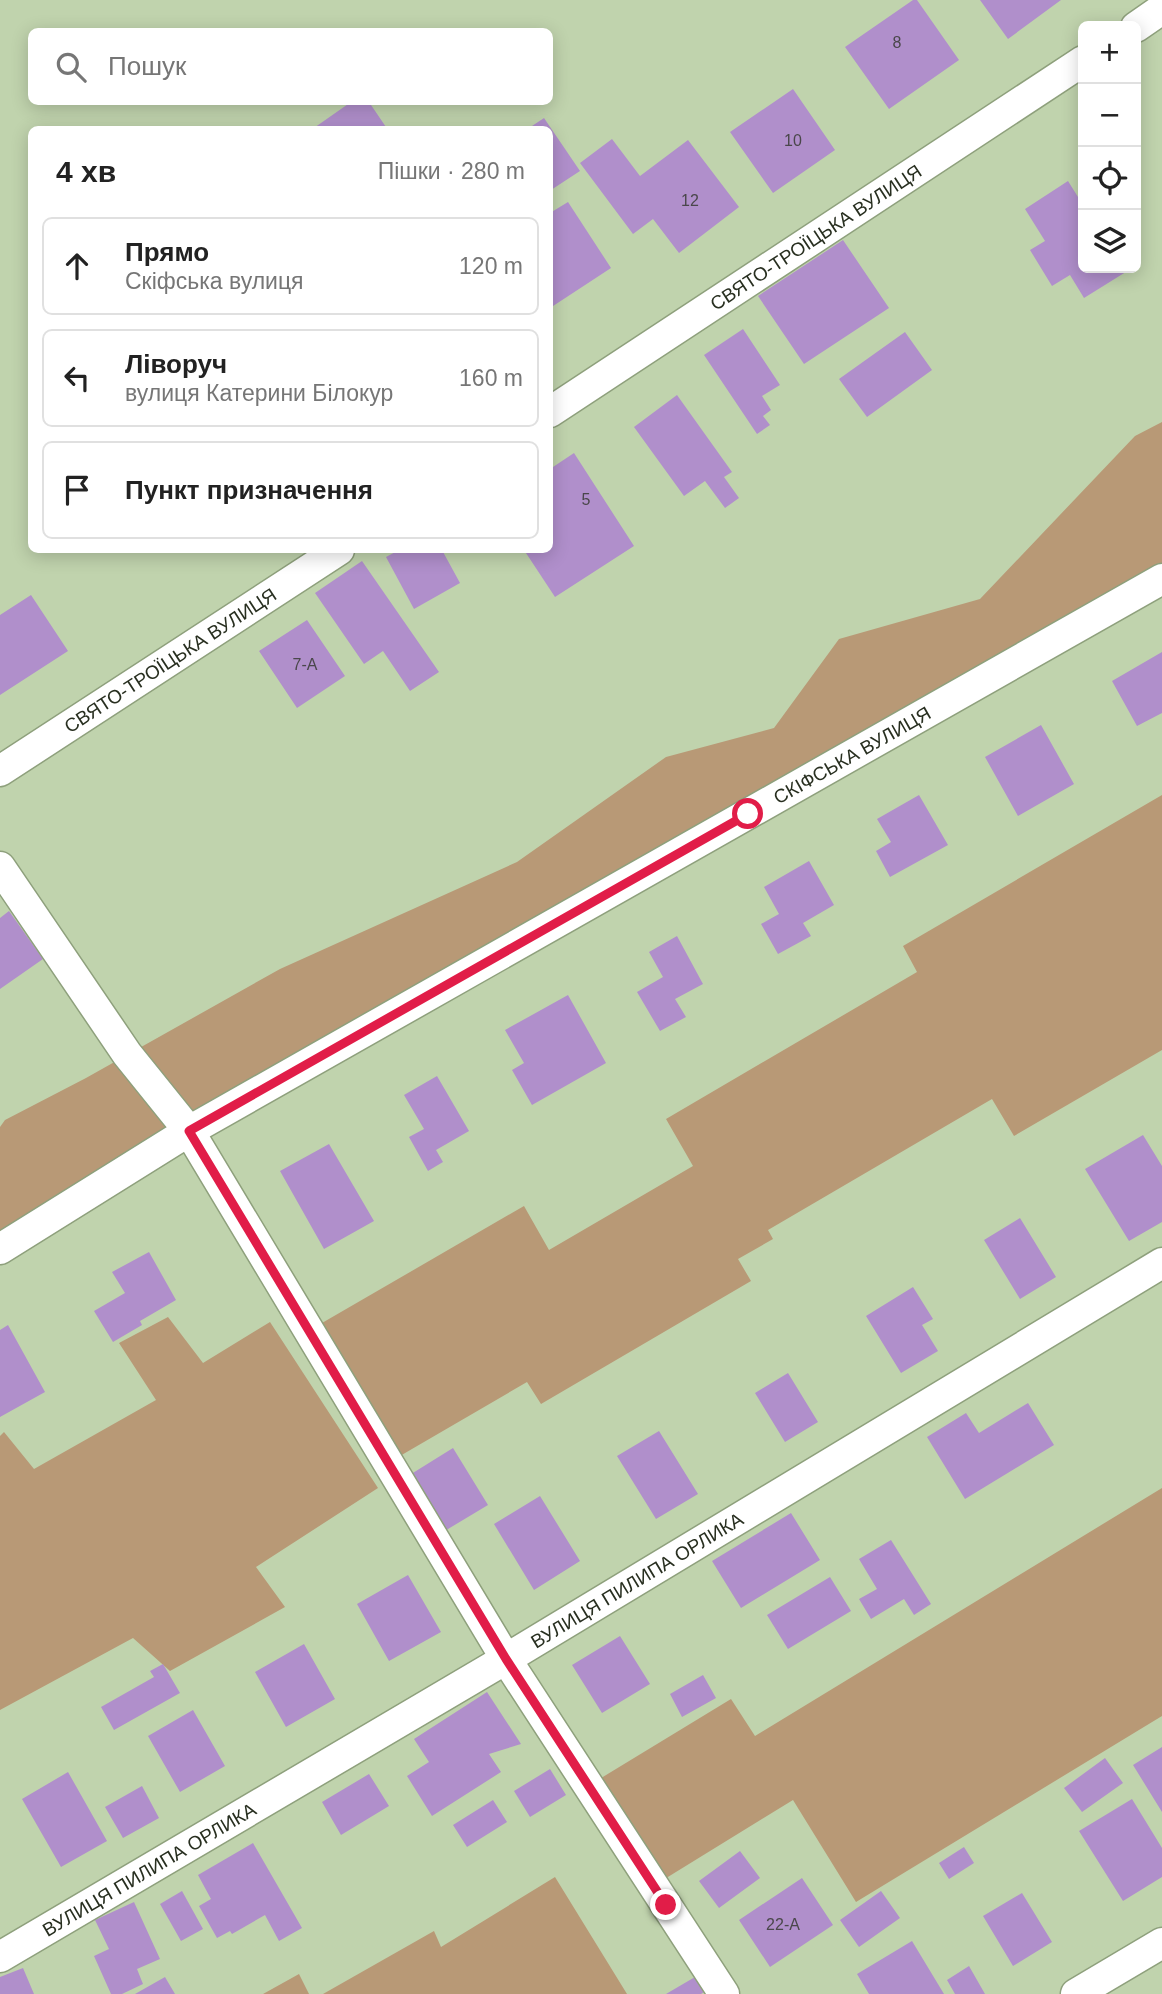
<!DOCTYPE html>
<html lang="uk">
<head>
<meta charset="utf-8">
<style>
  :root { --surface:#fff; --page:#f6f6f6; --text:#222; --muted:#767676; --line:#e0e0e0 }
  body { margin:0; font-family:Arial,sans-serif; background:var(--page); color:var(--text) }
  .controls { position:absolute; right:21px; top:21px; display:grid; overflow:hidden; border-radius:10px; box-shadow:0 4px 18px #0003 }
  .controls button { width:63px; height:63px; display:grid; place-items:center; padding:0; border:0; border-bottom:2px solid var(--line); background:var(--surface); color:var(--text); font:35px sans-serif }
  .stop { position:absolute; width:21px; height:21px; margin:-16px; border:5px solid #e11d48; border-radius:50%; background:#fff }
  .stop.end { background:#e11d48; border-color:#fff; box-shadow:0 2px 7px #0008 }
  .list { margin:0; padding:0; list-style:none }
  h2 { display:flex; justify-content:space-between; align-items:center; height:91px; margin:0; padding:0 28px; font-size:30px }
  h2 small { font-size:23px; font-weight:400; color:var(--muted) }
  .list li { display:grid; grid-template-columns:46px 1fr auto; gap:21px; align-items:center; box-sizing:border-box; height:98px; margin:0 14px 14px; padding:0 14px; border:2px solid var(--line); border-radius:10px }
  .list b { display:block; font-size:26px; white-space:nowrap }
  .list p { margin:0; font-size:23px; white-space:nowrap; color:var(--muted) }
  .list em { font-size:23px; font-style:normal; color:var(--muted) }
  .icon { flex:none; width:38px; height:38px; fill:none; stroke:currentColor; stroke-width:2; stroke-linecap:round; stroke-linejoin:round }
  .map { position:relative; flex:none; width:1162px; height:1994px; overflow:hidden }
  .search { position:absolute; background:var(--surface); box-shadow:0 4px 18px #0003; left:28px; top:28px; width:525px; height:77px; display:flex; align-items:center; gap:18px; box-sizing:border-box; padding:0 24px; border-radius:10px; color:var(--muted); font-size:26px }
  .panel { position:absolute; background:var(--surface); box-shadow:0 4px 18px #0003; left:28px; top:126px; width:525px; height:427px; border-radius:10px }
  .map>svg:first-child { display:block }
</style>
</head>
<body>
<div class="map">
<svg width="1162" height="1994" viewBox="0 0 1162 1994">
  <rect width="100%" height="100%" fill="#c0d3ad"/>
  <path fill="#b89976" d="M1162 422V579L0 1249V1127L5 1120 86 1078 280 969 517 862 666 757 774 728 839 639 980 599 1135 436Z
    M1162 795V1050L1014 1136 992 1099 768 1230 773 1239 738 1259 751 1281 541 1404 527 1382 381 1467 303 1334 524 1206 549 1250 693 1166 666 1119 917 972 903 946Z
    M168 1317 203 1363 270 1322 378 1488 256 1567 285 1607 170 1671 133 1638 0 1710V1436L4 1432 34 1469 156 1400 119 1343Z
    M1162 1488V1716L856 1902 793 1800 650 1888 588 1786 731 1699 755 1736Z
    M555 1877 627 1994H323L434 1931 441 1947Z
    M299 1974 309 1994H263Z"/>
  <path fill="#b08fcb" d="M913 0H917L959 60 889 109 845 47Z
    M980 0H1061L1008 39Z
    M793 89 835 150 773 193 730 132Z
    M351 102H369L388 130H311Z
    M544 118 580 171 551 190 550 130H526Z
    M612 139 640 176 688 140 739 207 679 253 653 219 633 234 580 163Z
    M1068 181 1083 205V268H1128L1129 270 1084 298 1070 275 1052 286 1030 250 1045 241 1025 209Z
    M568 202 611 268 550 308V213Z
    M843 240 889 308 804 364 758 296Z
    M743 329 780 385 762 396 771 410 763 416 770 425 757 434 704 355Z
    M905 332 932 370 867 417 839 379Z
    M677 395 732 472 724 477 739 498 725 508 705 481 684 496 634 427Z
    M574 453 634 546 555 597 524 550H550V469Z
    M399 550H442L460 583 414 609 386 557Z
    M362 561 439 672 410 691 383 651 364 664 315 593Z
    M31 595 68 651 0 695V615Z
    M307 620 345 676 297 708 259 651Z
    M1162 652V713L1137 726 1112 681Z
    M1041 725 1074 784 1018 816 985 757Z
    M919 795 948 845 890 877 876 851 891 842 877 819Z
    M809 861 834 905 803 923 811 936 778 954 761 924 779 914 764 887Z
    M9 911 43 959 0 989V918Z
    M677 936 703 984 675 999 686 1017 660 1031 637 992 663 977 649 952Z
    M568 995 606 1063 532 1105 512 1070 524 1063 505 1030Z
    M437 1076 469 1131 436 1150 443 1162 428 1171 409 1137 424 1129 404 1095Z
    M1143 1135 1162 1166V1222L1129 1241 1085 1169Z
    M329 1144 374 1221 324 1249 280 1171Z
    M1020 1218 1056 1277 1020 1299 984 1240Z
    M149 1252 176 1300 140 1321 142 1325 113 1342 94 1311 125 1293 112 1272Z
    M913 1287 933 1319 922 1325 938 1351 901 1373 866 1316Z
    M8 1325 45 1392 0 1417V1330Z
    M788 1373 818 1422 785 1442 755 1393Z
    M1028 1403 1054 1445 965 1499 927 1437 966 1413 979 1433Z
    M659 1431 698 1494 656 1519 617 1456Z
    M453 1448 488 1505 443 1532 408 1476Z
    M540 1496 580 1561 534 1590 494 1524Z
    M791 1513 820 1560 741 1608 712 1561Z
    M891 1540 931 1604 914 1615 904 1599 871 1619 859 1599 877 1589 859 1559Z
    M408 1575 441 1632 389 1661 357 1604Z
    M830 1577 851 1611 788 1649 767 1615Z
    M620 1636 650 1684 602 1713 572 1665Z
    M304 1644 335 1699 286 1727 255 1672Z
    M163 1664 180 1693 114 1730 101 1707 154 1677 150 1671Z
    M703 1675 716 1698 682 1717 670 1694Z
    M487 1692 521 1744 489 1754 501 1772 432 1816 407 1776 429 1762 414 1739Z
    M193 1710 225 1766 180 1792 148 1736Z
    M1162 1747V1812L1133 1765Z
    M1105 1758 1123 1783 1082 1812 1064 1788Z
    M550 1769 566 1795 530 1817 514 1791Z
    M68 1772 107 1841 61 1867 22 1799Z
    M369 1774 389 1806 341 1835 322 1802Z
    M142 1786 159 1818 123 1838 105 1807Z
    M1132 1799 1162 1848V1877L1123 1901 1079 1831Z
    M493 1800 507 1822 467 1847 453 1825Z
    M253 1843 302 1928 279 1941 265 1915 232 1934 230 1931 217 1938 199 1906 211 1899 198 1875Z
    M964 1847 974 1863 949 1879 939 1863Z
    M740 1851 760 1878 719 1908 699 1881Z
    M802 1878 833 1925 770 1967 739 1920Z
    M182 1891 203 1929 181 1941 160 1904Z
    M881 1891 900 1918 859 1947 840 1920Z
    M1022 1893 1052 1942 1013 1966 983 1916Z
    M134 1902 160 1959 137 1969 143 1984 122 1994H111L94 1956 109 1949 95 1920Z
    M912 1941 944 1994H869L857 1974Z
    M969 1966 985 1994H955L947 1980Z
    M23 1968 34 1994H0V1977Z
    M165 1977 175 1994H135Z
    M695 1977 704 1992 701 1994H666Z"/>
  <g fill="none" stroke-linecap="round" stroke-linejoin="round">
    <g stroke="#8ea07c" stroke-width="33">
      <g id="minor">
        <path d="M1136 27 1162 9"/>
        <path id="s1" d="M550 412 1083 61"/>
        <path id="s2" d="M0 771 339 550"/>
        <path d="M0 867 127 1054 189 1131 506 1659 724 1994"/>
        <path id="s3" d="M0 1249 189 1131 1162 579"/>
        <path id="s4" d="M0 1957 506 1659 1162 1263"/>
        <path d="M1076 1994 1162 1943"/>
      </g>
    </g>
    <use href="#minor" stroke="#fff" stroke-width="30"/>
  </g>
  <g fill="none" stroke-linecap="round" stroke-linejoin="round">
    <path stroke="#e11d48" stroke-width="9" d="M666 1905 506 1659 189 1131 748 814"/>
  </g>
  <g text-anchor="middle" stroke-width="7" stroke-linejoin="round" paint-order="stroke">
    <g font-size="16" fill="#4a474b">
      <text x="897" y="48">8</text>
      <text x="793" y="146">10</text>
      <text x="690" y="206">12</text>
      <text x="586" y="505">5</text>
      <text x="305" y="670">7-А</text>
      <text x="783" y="1930">22-А</text>
    </g>
    <g font-size="19" fill="#282f20" stroke="#e6f0dc">
      <text dy="7" stroke="none"><textPath href="#s1" startOffset="318">СВЯТО-ТРОЇЦЬКА ВУЛИЦЯ</textPath></text>
      <text dy="7" stroke="none"><textPath href="#s2" startOffset="203">СВЯТО-ТРОЇЦЬКА ВУЛИЦЯ</textPath></text>
      <text dy="7" stroke="none"><textPath href="#s3" startOffset="985">СКІФСЬКА ВУЛИЦЯ</textPath></text>
      <text dy="7" stroke="none"><textPath href="#s4" startOffset="740">ВУЛИЦЯ ПИЛИПА ОРЛИКА</textPath></text>
      <text dy="7" stroke="none"><textPath href="#s4" startOffset="173">ВУЛИЦЯ ПИЛИПА ОРЛИКА</textPath></text>
    </g>
  </g>
</svg>
<div class="controls">
<button>+</button>
<button>−</button>
<button><svg class="icon" aria-label="locate" viewBox="0 0 24 24"><circle cx="12" cy="12" r="6"/><path d="M12 2v4M12 18v4M2 12h4M18 12h4"/></svg></button>
<button><svg class="icon" aria-label="layers" viewBox="0 0 24 24"><path d="M12 4l9 5-9 5-9-5zM3 14l9 5 9-5"/></svg></button>
</div>
<div class="stop" style="left:748px;top:814px"></div>
<div class="stop end" style="left:666px;top:1905px"></div>
<div class="search"><svg class="icon" aria-label="search" viewBox="0 0 24 24"><circle cx="10" cy="10" r="6"/><path d="M15 15l6 6"/></svg>Пошук</div>
<section class="panel">
<h2>4 хв<small>Пішки · 280 m</small></h2>
<ul class="list">
<li><svg class="icon" aria-label="ahead" viewBox="0 0 24 24"><path d="M12 20V5M6 11l6-6 6 6"/></svg><div><b>Прямо</b><p>Скіфська вулиця</p></div><em>120 m</em></li>
<li><svg class="icon" aria-label="left" viewBox="0 0 24 24"><path d="M17 20v-9H6M10 6l-5 5 5 5"/></svg><div><b>Ліворуч</b><p>вулиця Катерини Білокур</p></div><em>160 m</em></li>
<li><svg class="icon" aria-label="arrive" viewBox="0 0 24 24"><path d="M6 21V4h12l-3 4 3 4H6"/></svg><div><b>Пункт призначення</b></div></li>
</ul>
</section>
</div>
</body>
</html>
